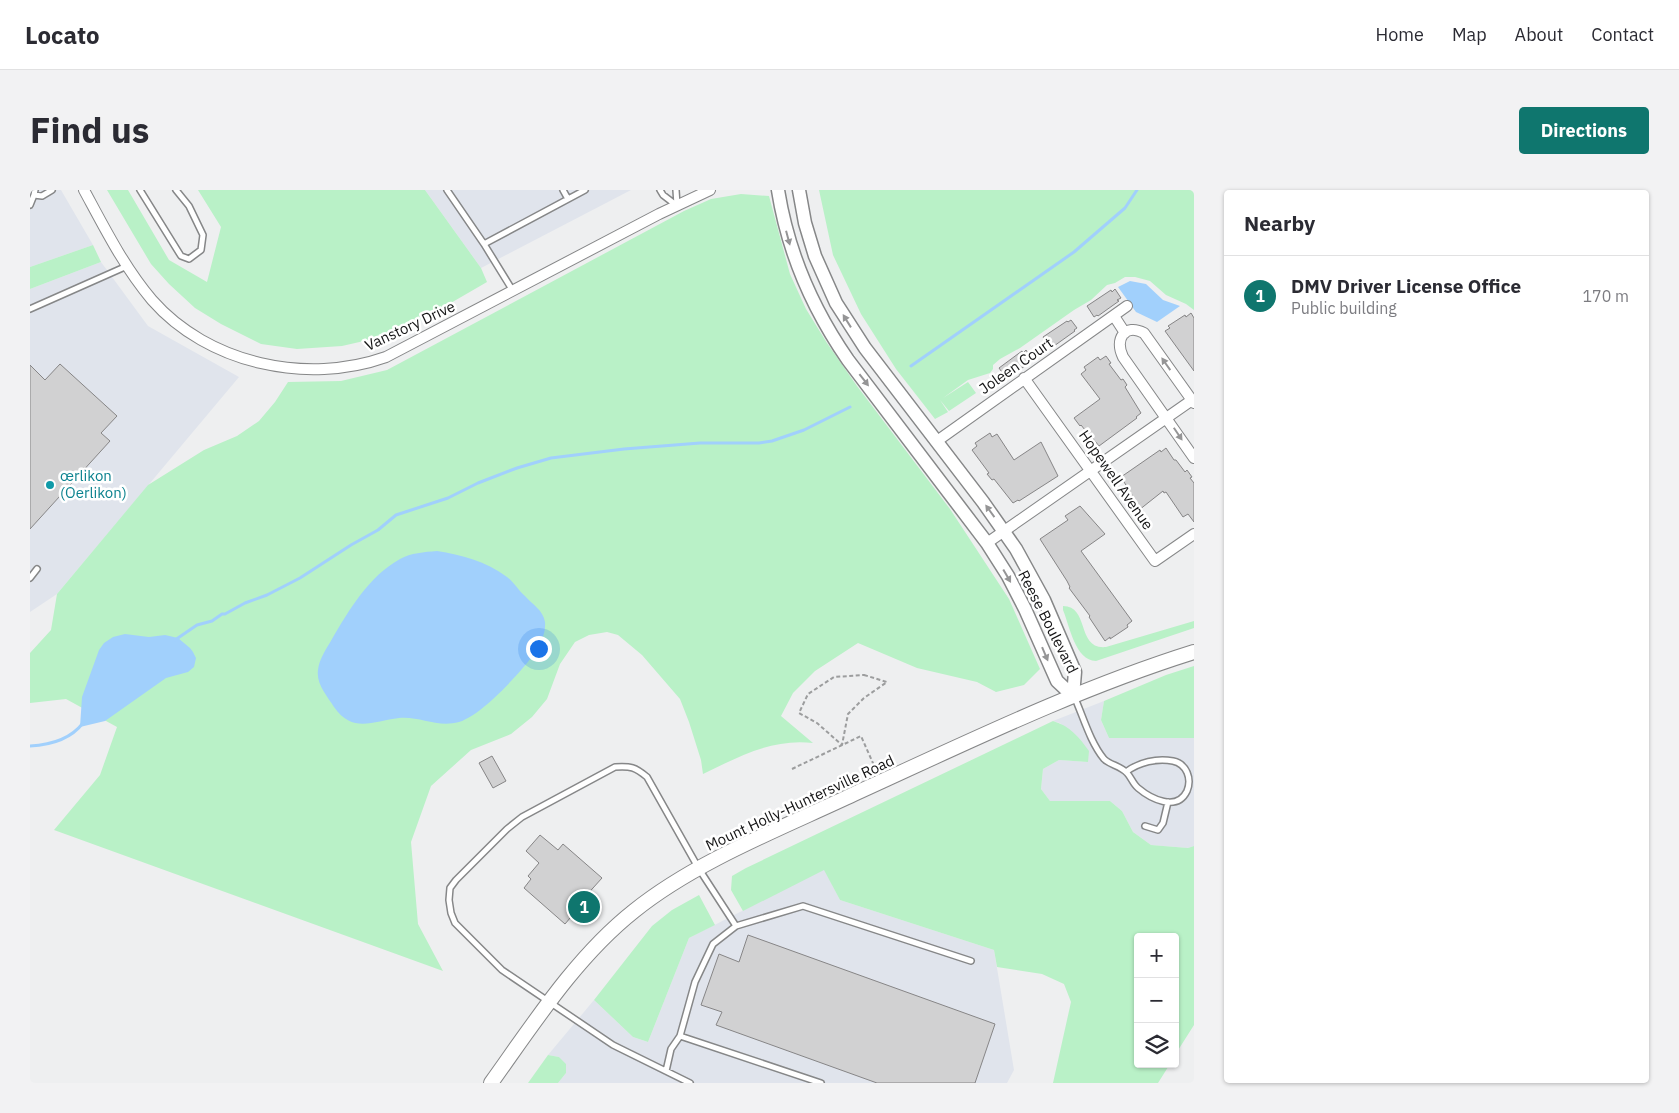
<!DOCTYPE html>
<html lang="en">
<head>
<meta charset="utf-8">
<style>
  :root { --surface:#fff; --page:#f2f2f3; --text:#2b2b33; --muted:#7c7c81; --line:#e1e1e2; --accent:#0f766e }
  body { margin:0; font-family:"IBM Plex Sans",sans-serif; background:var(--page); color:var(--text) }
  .controls { position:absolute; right:15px; bottom:15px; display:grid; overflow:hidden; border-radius:5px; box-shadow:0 1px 4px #0004 }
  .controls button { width:45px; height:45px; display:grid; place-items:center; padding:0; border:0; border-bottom:1px solid var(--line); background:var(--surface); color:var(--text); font:25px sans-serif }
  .you { position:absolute; left:508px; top:458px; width:18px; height:18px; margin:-12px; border:4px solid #fff; border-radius:50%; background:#1a73e8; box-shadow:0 0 0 8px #1a73e833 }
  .badge { display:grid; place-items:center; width:32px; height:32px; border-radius:50%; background:var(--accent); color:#fff; font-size:16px; font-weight:700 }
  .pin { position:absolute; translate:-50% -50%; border:2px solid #fff; box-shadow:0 1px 5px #0006 }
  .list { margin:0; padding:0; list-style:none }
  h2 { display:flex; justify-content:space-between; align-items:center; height:65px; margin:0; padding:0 20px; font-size:21px }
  h2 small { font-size:16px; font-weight:400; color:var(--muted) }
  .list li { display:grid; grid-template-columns:32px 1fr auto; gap:15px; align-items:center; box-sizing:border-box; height:80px; padding:0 20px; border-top:1px solid var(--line) }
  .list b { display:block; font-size:19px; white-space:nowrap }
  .list p { margin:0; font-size:16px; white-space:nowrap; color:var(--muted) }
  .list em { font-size:16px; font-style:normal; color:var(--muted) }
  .icon { flex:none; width:28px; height:28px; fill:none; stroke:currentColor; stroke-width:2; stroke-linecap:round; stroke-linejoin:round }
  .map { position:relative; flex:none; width:1164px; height:893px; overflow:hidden; border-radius:5px }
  header { display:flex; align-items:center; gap:30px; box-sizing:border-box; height:70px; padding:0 25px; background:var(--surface); border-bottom:1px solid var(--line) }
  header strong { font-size:24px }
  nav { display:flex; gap:28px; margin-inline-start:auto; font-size:18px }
  .intro { display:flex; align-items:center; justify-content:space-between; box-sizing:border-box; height:120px; padding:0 30px }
  h1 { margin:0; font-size:35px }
  .button { padding:12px 22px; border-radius:5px; background:var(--accent); color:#fff; font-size:18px; font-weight:700 }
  main { display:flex; gap:30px; padding:0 30px }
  aside { flex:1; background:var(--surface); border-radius:5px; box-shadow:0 1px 4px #0004 }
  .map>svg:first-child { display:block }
</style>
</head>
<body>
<header>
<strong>Locato</strong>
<nav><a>Home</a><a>Map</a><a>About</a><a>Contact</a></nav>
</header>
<div class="intro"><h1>Find us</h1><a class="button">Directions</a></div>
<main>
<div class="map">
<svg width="1164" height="893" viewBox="0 0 1164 893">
  <rect width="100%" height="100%" fill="#eeeff0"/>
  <path fill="#e0e4ec" d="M0 0H31L63 55 0 77Z
    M395 0H601L451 78Z
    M71 72 118 136 209 187 27 404 0 422V99Z
    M1074 511 1071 530 1079 548H1164V656L1158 658 1121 655 1103 642 1092 621 1080 611H1020L1011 599 1013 579 1029 570 1058 572 1030 533 1023 531Z
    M794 679 810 710 964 760 984 880 977 893H528L536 883 529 867 518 865 564 810 603 847 618 852 659 748Z"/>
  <path fill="#b9f1c7" d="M77 0H98L139 70 177 92 191 37 168 0H395L451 78 457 92 388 132 347 148 312 156 267 159 231 154 191 134 165 118 139 94 121 74Z
    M789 0H1164V120L1156 114 1136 105 1120 91 1105 87H1095L1085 93 1077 95 1061 110 1044 120 990 158 970 169 963 175V179L960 183 938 190 913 208 938 192 946 203 919 221 910 210 918 222 905 229 866 179 831 124 803 65Z
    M711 4 739 6 760 84 776 119 797 153 827 196 920 319 979 409 1010 479 994 495 966 502 947 492 887 478 828 453 785 481 763 503 751 526 783 553C743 548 708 567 673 584L671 570 659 532 650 509 612 465 588 445 577 442 559 445 545 452 530 474 517 509 502 527 481 544 441 560 401 596 381 652 388 734 413 781 24 640 70 585 87 537 36 509 0 513V463L21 440 27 404 118 295 174 260 207 246 229 231 245 212 258 192 311 191 357 180 654 21 681 9Z
    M63 55 71 72 0 99V77Z
    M1033 416C1060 416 1046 460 1076 457L1164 431V438L1066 471C1045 470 1040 437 1033 420Z
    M1164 476V548H1079L1071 530 1074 511 1136 485Z
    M1023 531C1040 536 1049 547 1059 561L1058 572 1029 570 1013 579 1011 599 1020 611H1080L1092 621 1103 642 1121 655 1158 658 1164 656V835L1145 865V747H1108V874H1140L1128 893H1023L1041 812 1034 794 1012 784 967 777 964 760 810 710 794 680 713 721 701 700 702 686 716 678Z
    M669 705 685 735 659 748 618 852 603 847 564 810 622 736 642 720Z
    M518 865 529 867 536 874V883L528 893H498Z"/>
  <path fill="#a1d0fc" d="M1100 91 1116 94 1133 110 1150 116 1127 132 1106 122 1088 97Z
    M407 361C431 365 456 371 477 387 484 392 488 400 495 406 503 415 513 420 515 432 517 453 495 476 482 490 469 504 447 526 429 532 407 538 390 526 369 528 343 531 323 544 304 517 297 506 286 494 288 480 289 469 297 458 302 449 319 420 339 386 370 369 381 363 394 362 407 361Z
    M95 444 119 447 135 445 148 448 160 458 163 462 166 468 164 477 158 482 136 488 75 531 50 537 52 507 69 460 74 453 83 447Z"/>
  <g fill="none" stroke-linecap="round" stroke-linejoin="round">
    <path stroke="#a1d0fc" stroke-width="3" d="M881 176 1044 62 1095 18 1107 0
      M145 450 167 435 182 431 192 424H195L215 413 237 405 270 388 321 355 348 340 366 325 418 308 448 293 487 278 521 268 594 259 670 253H729L742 251 774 240 820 217
      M0 556C19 555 40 550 53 533"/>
  </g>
  <path fill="#d1d1d2" stroke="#868586" d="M1085 99 1091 108 1087 110 1089 111 1068 126 1067 125 1064 127 1057 116 1081 100 1082 102Z
    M1161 123 1164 128V181L1135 141 1140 138 1138 136 1155 125 1156 127Z
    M1041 130 1047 138 1044 140 1045 141 1024 156 1023 155 1020 157 1013 147 1037 131 1038 132Z
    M996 160 1002 169 999 171 1000 172 980 187 979 186 976 188 969 178 992 161 993 163Z
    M1076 166 1081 173 1079 174 1091 190 1093 189 1097 195 1095 197 1111 223 1106 227 1107 228 1069 256 1056 240H1055L1051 235 1050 236 1044 228 1070 209 1051 184 1056 180 1054 177 1068 167 1070 170Z
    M30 174 87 226 71 243 80 251 0 339V175L15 190Z
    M960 243 962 247 967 244 984 270 1011 252 1028 286 989 311 988 310 983 313 964 289 962 290 957 284 959 283 942 260 947 256 945 253Z
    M1136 258 1144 270H1146L1155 282 1157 280 1162 287 1160 288 1164 293V332L1158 324 1153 327 1136 302 1134 303 1133 301 1109 320 1103 312 1104 311 1102 305 1091 287 1130 260 1131 262Z
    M1050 316 1075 344 1051 361 1102 431 1097 435 1098 437 1080 449V447L1075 451 1059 427 1060 426 1039 398 1040 397 1037 391 1010 349 1038 330 1035 326Z
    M462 566 476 591 463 598 449 573Z
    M510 645 528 660 533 654 572 688 554 708 568 721 558 732 546 721 535 734 494 698 501 689 498 686 509 673 496 661Z
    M718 745 965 834 945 893H847L686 835 692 822 671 815 689 764 709 772Z"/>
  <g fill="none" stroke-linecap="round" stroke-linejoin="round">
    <g stroke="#868788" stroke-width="8">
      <path id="service" d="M5 0 4 5 12 6 22 0
        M110 0 151 66 159 69 171 60 173 45 159 16 146 0
        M417 0 454 54
        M533 0 538 9
        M630 0 633 5 646 15
        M646 0 647 15
        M0 15 4 5
        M483 101 454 54 555 0
        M0 119 97 76
        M0 388 7 379
        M1044 506C1053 526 1060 552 1074 569 1080 575 1091 576 1097 583 1101 587 1103 594 1108 598 1121 609 1147 622 1157 601 1162 589 1157 574 1143 571 1127 568 1109 572 1096 582
        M1115 636 1128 640 1133 633 1138 612
        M706 736 773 716 941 771
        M636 881 641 859 650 846
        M660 893 583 855 472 780 425 733 421 723 419 710 420 698 426 690 477 639 492 627 585 577C601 576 605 577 617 587L669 679 706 736 683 754 665 792 650 846 791 893"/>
    </g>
    <g stroke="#868788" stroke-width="12">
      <path id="minor" d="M54 0C74 37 94 77 122 110 178 174 277 195 356 167L629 24 680 0
        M1084 126 1095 143
        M994 188 1125 371 1164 344
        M1164 213 1114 143C1095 133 1084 149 1093 167L1164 268
        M907 251 1097 116
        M957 353 1162 210"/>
    </g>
    <g stroke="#868788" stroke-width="15">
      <path id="tertiary" d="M748 0C758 63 782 118 818 170L957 353 978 386 995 419 1027 491 1043 506
        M769 0 775 33 785 66 806 113 835 158 953 312 986 359 1014 410 1045 482 1043 506"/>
    </g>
    <g stroke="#868788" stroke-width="16">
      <path id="secondary" d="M461 893C504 833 546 767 604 721 666 671 752 638 824 604 936 553 1046 499 1164 462"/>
    </g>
    <path stroke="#9c9d9e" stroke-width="2" stroke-dasharray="4 2.5" stroke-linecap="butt" d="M834 485 857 492 834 508 818 524 812 555 787 533 769 523 778 504 804 487Z
      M762 579 831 546 846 580"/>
    <use href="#service" stroke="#fff" stroke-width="5"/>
    <use href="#minor" stroke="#fff" stroke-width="10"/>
    <use href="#tertiary" stroke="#fff" stroke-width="12"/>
    <use href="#secondary" stroke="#fff" stroke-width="14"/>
  </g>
  <defs><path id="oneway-solid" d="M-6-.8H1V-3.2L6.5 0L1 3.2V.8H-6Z" transform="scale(1.25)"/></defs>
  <g fill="#959596">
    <use href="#oneway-solid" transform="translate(758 48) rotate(75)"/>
    <use href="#oneway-solid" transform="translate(817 131) rotate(-122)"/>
    <use href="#oneway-solid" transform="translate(1136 174) rotate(-125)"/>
    <use href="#oneway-solid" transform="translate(834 190) rotate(52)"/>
    <use href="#oneway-solid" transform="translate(1148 244) rotate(56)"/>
    <use href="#oneway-solid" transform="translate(960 321) rotate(-126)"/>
    <use href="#oneway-solid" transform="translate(977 386) rotate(60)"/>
    <use href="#oneway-solid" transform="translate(1015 464) rotate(67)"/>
  </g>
  <circle fill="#0f9aa8" stroke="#fff" stroke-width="2" cx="20" cy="295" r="5"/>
  <g text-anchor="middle" stroke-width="5" stroke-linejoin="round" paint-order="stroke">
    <g font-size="15" fill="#141415" stroke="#fff">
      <text transform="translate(380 136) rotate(-25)" y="5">Vanstory Drive</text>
      <text transform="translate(986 176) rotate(-35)" y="5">Joleen Court</text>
      <text transform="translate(1086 290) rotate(55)" y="5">Hopewell Avenue</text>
      <text transform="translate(1018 432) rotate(63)" y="5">Reese Boulevard</text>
      <text transform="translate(770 613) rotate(-25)" y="5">Mount Holly-Huntersville Road</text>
    </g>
    <g font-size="15" fill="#0d838f" stroke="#fff" text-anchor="start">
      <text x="30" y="291">œrlikon<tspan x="30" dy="17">(Oerlikon)</tspan></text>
    </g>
  </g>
</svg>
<div class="controls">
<button>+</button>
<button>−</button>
<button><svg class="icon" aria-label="layers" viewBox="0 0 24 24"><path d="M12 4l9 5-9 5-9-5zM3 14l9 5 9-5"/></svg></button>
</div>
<div class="you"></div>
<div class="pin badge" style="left:554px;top:717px">1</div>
</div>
<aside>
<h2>Nearby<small></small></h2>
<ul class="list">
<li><span class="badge">1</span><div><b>DMV Driver License Office</b><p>Public building</p></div><em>170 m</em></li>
</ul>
</aside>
</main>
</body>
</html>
